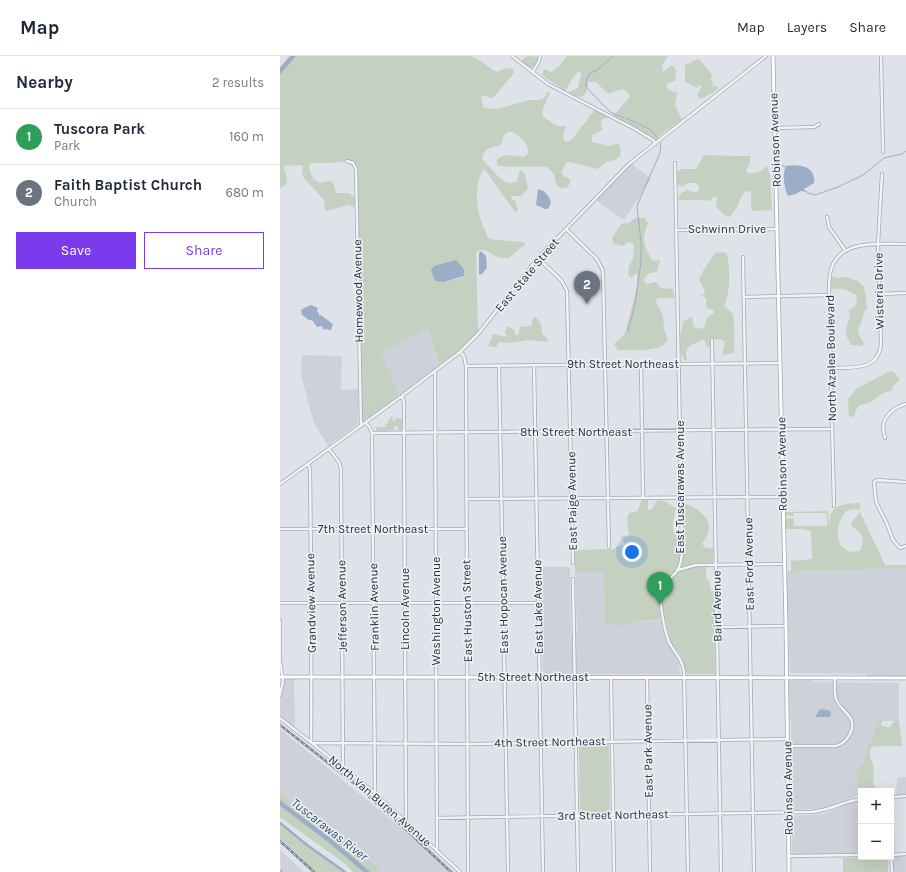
<!DOCTYPE html>
<html lang="en">
<head>
<meta charset="utf-8">
<style>
  :root { --surface:#fff; --page:#f2f2f3; --text:#1f2937; --muted:#747a83; --line:#e0e1e3; --accent:#7c3aed }
  body { margin:0; font-family:Karla,sans-serif; background:var(--page); color:var(--text) }
  .controls { position:absolute; right:12px; bottom:12px; display:grid; overflow:hidden; border-radius:0px; box-shadow:0 4px 16px #0002 }
  .controls button { width:36px; height:36px; display:grid; place-items:center; padding:0; border:0; border-bottom:1px solid var(--line); background:var(--surface); color:var(--text); font:20px sans-serif }
  .you { position:absolute; left:352px; top:496px; width:14px; height:14px; margin:-10px; border:3px solid #fff; border-radius:50%; background:#1a73e8; box-shadow:0 0 0 6px #1a73e833 }
  .badge { display:grid; place-items:center; width:26px; height:26px; border-radius:50%; background:var(--accent); color:#fff; font-size:13px; font-weight:700 }
  .pin { position:absolute; translate:-50% -33px; filter:drop-shadow(0 1px 2px #0008) }
  .pin::after { content:''; position:absolute; top:21px; width:14px; height:12px; background:inherit; clip-path:polygon(0 0,100% 0,50% 100%) }
  .list { margin:0; padding:0; list-style:none }
  h2 { display:flex; justify-content:space-between; align-items:center; height:52px; margin:0; padding:0 16px; font-size:17px }
  h2 small { font-size:13px; font-weight:400; color:var(--muted) }
  .list li { display:grid; grid-template-columns:26px 1fr auto; gap:12px; align-items:center; box-sizing:border-box; height:56px; padding:0 16px; border-top:1px solid var(--line) }
  .list b { display:block; font-size:15px; white-space:nowrap }
  .list p { margin:0; font-size:13px; white-space:nowrap; color:var(--muted) }
  .list em { font-size:13px; font-style:normal; color:var(--muted) }
  .actions { display:flex; gap:8px; padding:12px 16px }
  .actions a { flex:1; padding:9px 0; border:1px solid var(--accent); border-radius:0px; text-align:center; font-size:14px; color:var(--accent) }
  .actions .main { background:var(--accent); color:#fff }
  .map { position:relative; flex:none; width:626px; height:816px; overflow:hidden }
  header { display:flex; align-items:center; gap:24px; box-sizing:border-box; height:56px; padding:0 20px; background:var(--surface); border-bottom:1px solid var(--line) }
  header strong { font-size:19px }
  nav { display:flex; gap:22px; margin-inline-start:auto; font-size:14px }
  main { display:flex }
  aside { flex:1; background:var(--surface) }
  .map>svg:first-child { display:block }
</style>
</head>
<body>
<header>
<strong>Map</strong>
<nav><a>Map</a><a>Layers</a><a>Share</a></nav>
</header>
<main>
<aside>
<h2>Nearby<small>2 results</small></h2>
<ul class="list">
<li><span class="badge" style="background:#2e9e5b">1</span><div><b>Tuscora Park</b><p>Park</p></div><em>160 m</em></li>
<li><span class="badge" style="background:#6b7280">2</span><div><b>Faith Baptist Church</b><p>Church</p></div><em>680 m</em></li>
</ul>
<div class="actions"><a class="main">Save</a><a>Share</a></div>
</aside>
<div class="map">
<svg width="626" height="816" viewBox="0 0 626 816">
  <rect width="100%" height="100%" fill="#dfe2e8"/>
  <path fill="#ced1da" d="M352 108 371 123 344 164 316 144Z
    M148 273 159 312 120 342 102 297Z
    M22 299 62 300 61 334 78 333V368L48 390 34 367 21 320Z
    M260 511H288V512H290L291 578 297 577 295 516H324L325 567H334L335 571 357 565 382 564 386 585 399 606 400 618H263Z
    M626 513V622L587 621 586 618 511 617 510 615 506 515Z
    M506 621H533V626L619 627V665H598L590 688 587 689 584 709 576 715 578 739 546 752 513 754 511 664 507 665Z
    M3 622H14L15 672 0 661V642L2 633Z
    M0 673 115 767 169 816H101L94 807 80 802 30 757 12 749 7 741 0 736Z
    M625 721H626V740L616 741 617 722Z
    M581 744V798H512V760L544 758 574 745Z
    M611 769 614 773 615 797H611Z
    M0 794 24 816H1Z
    M626 798V816H612L611 799Z"/>
  <path fill="#c4d1c1" fill-rule="evenodd" d="M13 0H190C200 3 207 11 217 16 222 13 227 11 233 13L234 17 214 41 210 42 204 39 201 41 204 52 217 53 250 44H260L264 42 267 36H270L263 53 262 60 277 70H286L283 80 284 85 288 86 294 81 315 53 332 61 350 41 348 36 342 33 328 38 316 26H308L306 37 302 41 290 39 289 36 298 32 301 18 300 15C292 19 290 28 285 35L262 19 264 13 272 16 280 9 287 0H388L382 9 383 16 390 10H394L396 15 395 25 386 28 389 35 397 36 395 49 402 64 384 76 374 85 332 61 325 62 321 65V68L323 73 312 79V86L330 90 338 87 341 93 340 100 335 104 326 106 317 113 290 106 286 107 281 116 284 120 290 123V128L286 132H280L276 128 274 118 267 111C251 109 233 113 217 109V103C225 97 236 100 244 101L248 97C248 94 248 91 246 88 243 83 232 72 226 77 223 79 222 86 221 89 210 92 207 90 202 102 205 107 209 110 213 115 220 122 226 131 237 125L240 114 245 117 248 133 241 140H231L232 144H235L238 154 235 156 206 115 203 114C193 132 196 156 205 174 206 177 207 180 209 182 214 185 236 185 243 186L245 188 244 190 240 192 229 202C225 202 221 202 218 201 209 198 206 190 196 196L198 275 184 291 159 309 148 273 102 297 119 339 81 370 76 115 74 109 67 105 49 107H30L29 112 33 123 40 127 51 125 54 128 56 137H69L75 142 74 151 68 149 47 155 45 153 44 144 23 121 22 116 23 109 4 110C5 121 12 126 0 132V15ZM184 213V220L181 222 159 226Z
    M247 0 259 1 255 11 251 12 242 6 243 3Z
    M418 3 423 7 432 19 431 23 433 27 432 31 436 30 439 32 433 37 420 43 417 40 422 30 418 29 417 32 405 26V9Z
    M424 99 455 100H471L469 109 466 115 468 117C476 118 482 115 487 110L490 118 492 154 472 155C470 149 472 142 471 135L465 136 461 141 457 151 450 161C443 160 440 155 436 150L437 142 433 141 431 145C420 143 410 145 398 144L401 137 407 134 417 137 420 133 417 127H408L402 131 397 128V116L401 113H416Z
    M355 162H365L368 167C361 183 364 191 373 205L380 204 377 216 369 217 363 224 367 228 376 226 381 232 393 233 394 242H378L375 244 383 259 384 273 388 284C381 297 351 294 338 294L334 288 345 278 357 231V217L354 219 352 222 348 219 349 210 353 203 354 188 349 186 342 190 333 187 332 182 341 168 349 167Z
    M444 196 447 198C450 215 451 234 444 250 447 253 451 255 453 259 454 263 455 293 454 297L442 299 445 286 442 284 431 283 430 291 428 292 424 284 420 285 409 290 406 297 407 304 405 305C396 293 401 279 403 265L412 261 414 271 423 273C428 267 423 263 433 258L434 255 426 251V242L420 239 425 238 424 233 419 224 423 215 435 197Z
    M552 221 558 222 566 221 578 225 583 230 585 235 587 252 584 256 582 265 578 273 579 278 584 288 582 290 571 289C569 285 565 279 566 273 568 265 571 264 569 254L577 248 576 239C567 233 561 232 551 233Z
    M255 261C261 266 262 270 262 278L267 282 268 285 266 286 249 284 229 287 219 286 216 291 208 290 213 278 227 281 225 276 228 270 233 273 236 279H238L240 271 251 270 253 263Z
    M613 315 620 324 614 329 611 335 603 337 591 346 578 350 574 360 572 361 569 360 568 343 576 333 608 316Z
    M111 360 113 361 112 364 114 365 117 362 122 363 123 375 118 374V372L117 370 114 371V373L117 374 96 375V371H105Z
    M362 442 368 444V454L372 453 375 447 378 444 384 445 396 452C393 466 390 473 400 485L404 483V447C416 452 433 461 428 477 427 481 424 484 422 488L426 492H433V510H426V523L428 522 431 535H434L435 618H407L401 600 391 587 385 563 357 565 335 571 334 567 325 568 324 516H295V494L335 493 336 491 345 489 341 480 349 479 347 462 349 457 358 455Z
    M580 447V453C576 453 571 453 567 455 559 460 556 477 559 485 560 490 566 494 570 496L580 495C586 482 582 477 571 470L572 466 580 456 605 509H626V513L511 515V505L532 503 531 475 521 473H505L504 463 514 462V470H547V457H514L513 460 504 459V456L548 455 549 468C551 464 549 459 552 456 557 448 571 447 580 447Z
    M598 665H602L601 669 609 672 614 665H619L622 690H600L592 691 590 694V701C594 705 594 722 593 728L599 735H581V738L578 737 576 715 581 709 584 708 587 689 590 688Z
    M329 688 330 757 300 758 299 689Z
    M0 736 7 741 12 749 22 748 80 802 94 807 101 816H73L64 807 0 761Z
    M0 767 27 789 65 816H36L0 782Z
    M608 801V816H563V802Z"/>
  <path fill="#9caec7" d="M506 110C519 108 536 110 534 127L524 133 526 136 520 135 516 138 508 140C504 131 502 118 506 110Z
    M258 133 264 135 269 141 271 147 268 153H265L256 149Z
    M201 195 206 200 207 212 202 218 199 219V197Z
    M176 204 184 213V220L163 226 155 225 151 214 154 210Z
    M31 249 38 252 37 256 39 257V260L41 259 53 268 51 274 44 273 43 274 42 270 37 271 32 264H29L22 259 21 254 26 251Z
    M542 653 550 655 551 657 550 661H535L539 654Z"/>
  <g fill="none" stroke-linecap="round" stroke-linejoin="round">
    <path stroke="#9caec7" stroke-width="1" d="M333 0 316 15 312 16 308 20 306 26 307 32 330 56 344 62
      M346 62 371 74 378 83
      M502 109 505 111
      M526 135 528 137 535 139 558 131 583 119 604 102 622 98 626 95
      M348 275 355 248 361 206V186L357 150 362 138 380 97 381 87"/>
    <path stroke="#9caec7" stroke-width="2.5" d="M0 767 27 789 65 816"/>
    <path stroke="#9caec7" stroke-width="4.5" d="M0 15 13 0
      M0 747 49 784 87 816"/>
    <g stroke="#a5a9b2" stroke-width="4">
      <path id="minor" d="M232 0 268 28 355 73 373 84 376 88
        M601 0 603 96
        M253 16 259 5 260 0
        M495 72 534 71 539 68
        M67 105 73 107 76 113 81 370
        M395 107 402 494C402 501 400 510 397 515 389 524 383 529 381 541 380 552 385 576 389 586 395 598 402 602 404 616L408 816
        M547 161 549 171 565 194
        M286 173 317 203 323 215 329 491
        M396 174 497 173
        M463 201 474 816
        M258 202 282 225 287 235 293 507
        M599 238 626 237
        M464 241 549 239
        M432 284 441 816
        M180 296 184 300 186 310 188 816
        M361 308 363 442
        M254 309 263 816
        M186 310 500 307
        M219 310 228 816
        M551 312C572 311 598 316 601 288L598 188 602 118
        M155 316 157 795
        M122 340 124 346V377L126 766
        M85 367 89 370 92 377 95 737
        M92 377 552 373
        M605 382C599 365 609 353 626 348
        M49 393 59 406 61 413 63 711
        M28 408 30 412C31 503 32 595 31 686
        M626 426 597 424 594 426 596 446 607 468 613 484 620 492 626 490
        M0 428 122 340 180 296 198 278 258 202 349 108 486 0
        M187 443 503 441
        M554 450 549 239C549 232 549 225 550 218 556 182 600 188 626 188
        M0 473H187
        M398 514 416 509 504 508
        M293 523 298 816
        M0 547H258
        M0 565V605L3 625 0 639
        M437 571 506 570
        M331 621 334 816
        M367 621 370 816
        M0 662 90 733 180 816
        M33 687 191 688 507 683
        M507 690H556C563 688 567 684 570 678 579 660 560 656 556 643 554 636 555 628 555 621
        M611 741 626 740
        M157 762 531 756C549 755 564 745 581 743
        M611 799 612 816
        M611 799 626 798
        M509 800 581 799"/>
    </g>
    <g stroke="#9fa6b3" stroke-width="4.5">
      <path id="major" d="M493 0 506 570 509 816
        M0 621 626 622"/>
    </g>
    <use href="#minor" stroke="#f2f3f6" stroke-width="2.5"/>
    <use href="#major" stroke="#fff" stroke-width="3"/>
    <g stroke="#7a8191" stroke-width="2.5">
      <path id="rail" d="M0 669 75 728 121 769 171 816
        M0 785 34 816
        M0 815 1 816"/>
    </g>
    <use href="#rail" stroke="#eff1f6" stroke-width="1" stroke-dasharray="3" stroke-linecap="butt"/>
  </g>
  <g text-anchor="middle" stroke-width="3" stroke-linejoin="round" paint-order="stroke">
    <g font-size="12" fill="#292f3e" stroke="#eff1f6">
      <text transform="translate(495 84) rotate(-92)" y="4">Robinson Avenue</text>
      <text x="447" y="177">Schwinn Drive</text>
      <text transform="translate(247 219) rotate(-50)" y="4">East State Street</text>
      <text transform="translate(78 235) rotate(-91)" y="4">Homewood Avenue</text>
      <text transform="translate(599 235) rotate(-91)" y="4">Wisteria Drive</text>
      <text transform="translate(551 302) rotate(-91)" y="4">North Azalea Boulevard</text>
      <text x="343" y="312">9th Street Northeast</text>
      <text x="296" y="380">8th Street Northeast</text>
      <text transform="translate(502 408) rotate(-91)" y="4">Robinson Avenue</text>
      <text transform="translate(400 431) rotate(-90)" y="4">East Tuscarawas Avenue</text>
      <text transform="translate(292 445) rotate(-91)" y="4">East Paige Avenue</text>
      <text x="93" y="477">7th Street Northeast</text>
      <text transform="translate(469 508) rotate(-91)" y="4">East Ford Avenue</text>
      <text transform="translate(223 539) rotate(-91)" y="4">East Hopocan Avenue</text>
      <text transform="translate(31 547) rotate(-91)" y="4">Grandview Avenue</text>
      <text transform="translate(62 550) rotate(-91)" y="4">Jefferson Avenue</text>
      <text transform="translate(437 550) rotate(-91)" y="4">Baird Avenue</text>
      <text transform="translate(94 551) rotate(-91)" y="4">Franklin Avenue</text>
      <text transform="translate(258 551) rotate(-91)" y="4">East Lake Avenue</text>
      <text transform="translate(125 553) rotate(-90)" y="4">Lincoln Avenue</text>
      <text transform="translate(156 555) rotate(-90)" y="4">Washington Avenue</text>
      <text transform="translate(187 555) rotate(-91)" y="4">East Huston Street</text>
      <text x="253" y="625">5th Street Northeast</text>
      <text transform="translate(270 686) rotate(-1)" y="4">4th Street Northeast</text>
      <text transform="translate(368 695) rotate(-91)" y="4">East Park Avenue</text>
      <text transform="translate(508 732) rotate(-91)" y="4">Robinson Avenue</text>
      <text transform="translate(100 745) rotate(41)" y="4">North Van Buren Avenue</text>
      <text transform="translate(333 759) rotate(-1)" y="4">3rd Street Northeast</text>
    </g>
    <g font-size="13" font-style="italic" fill="#354c71" stroke="#eff1f6">
      <text transform="translate(50 773) rotate(38)" y="5">Tuscarawas River</text>
    </g>
  </g>
</svg>
<div class="controls">
<button>+</button>
<button>−</button>
</div>
<div class="you"></div>
<div class="pin badge" style="left:380px;top:549px;background:#2e9e5b">1</div>
<div class="pin badge" style="left:307px;top:248px;background:#6b7280">2</div>
</div>
</main>
</body>
</html>
